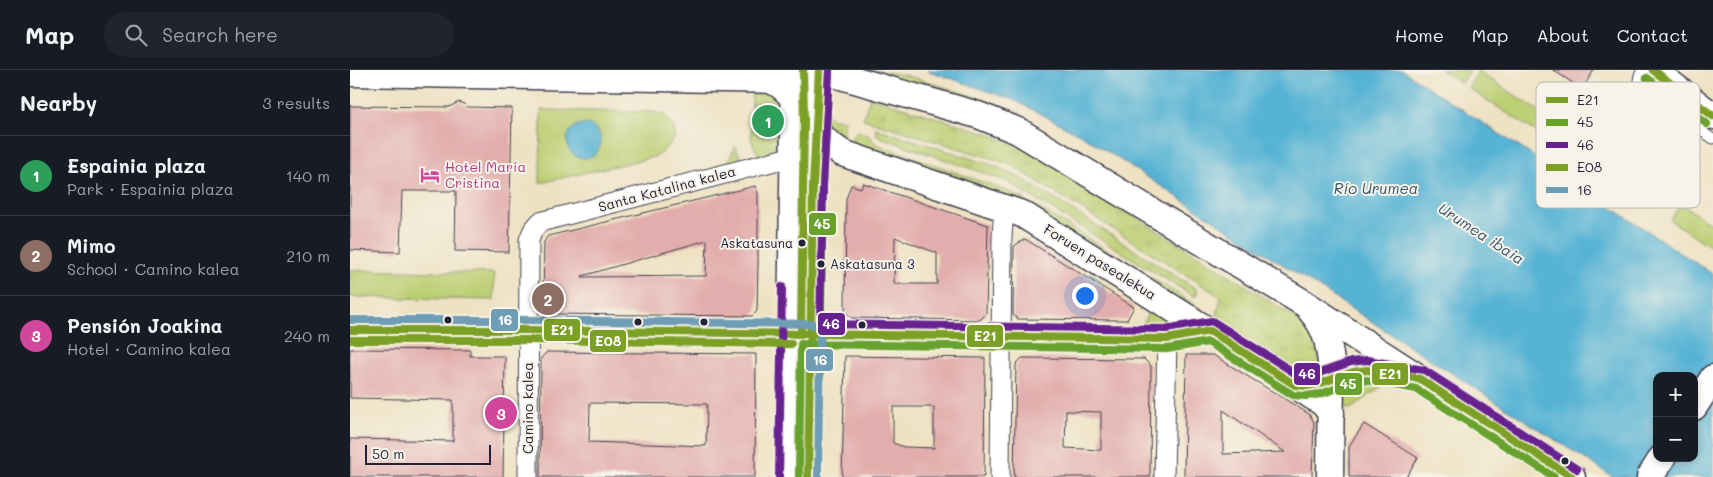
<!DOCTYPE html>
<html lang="en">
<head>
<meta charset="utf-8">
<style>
  :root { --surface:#171b24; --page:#20242c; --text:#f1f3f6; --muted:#9ea1a6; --line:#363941; --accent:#7c3aed }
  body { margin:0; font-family:Mali,sans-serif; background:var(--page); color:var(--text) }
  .controls { position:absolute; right:15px; bottom:15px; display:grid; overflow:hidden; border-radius:10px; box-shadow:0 2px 8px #0003 }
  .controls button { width:45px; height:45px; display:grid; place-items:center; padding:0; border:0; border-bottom:1px solid var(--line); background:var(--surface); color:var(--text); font:25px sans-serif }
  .scale { position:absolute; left:15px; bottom:12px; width:126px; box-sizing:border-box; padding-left:5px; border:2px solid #22223b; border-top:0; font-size:14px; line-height:18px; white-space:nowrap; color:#22223b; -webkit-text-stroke:4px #f7f3e8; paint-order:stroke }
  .you { position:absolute; left:734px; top:225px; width:18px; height:18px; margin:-12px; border:4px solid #fff; border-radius:50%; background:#1a73e8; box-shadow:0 0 0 8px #1a73e833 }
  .badge { display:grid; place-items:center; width:32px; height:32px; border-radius:50%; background:var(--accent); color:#fff; font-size:16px; font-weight:700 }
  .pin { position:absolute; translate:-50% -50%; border:2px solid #fff; box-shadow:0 1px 5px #0006 }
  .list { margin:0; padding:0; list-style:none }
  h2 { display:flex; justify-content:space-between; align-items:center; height:65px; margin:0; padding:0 20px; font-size:21px }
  h2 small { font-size:16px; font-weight:400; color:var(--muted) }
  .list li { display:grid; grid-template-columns:32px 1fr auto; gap:15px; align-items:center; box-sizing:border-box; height:80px; padding:0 20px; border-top:1px solid var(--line) }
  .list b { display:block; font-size:19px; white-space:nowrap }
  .list p { margin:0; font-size:16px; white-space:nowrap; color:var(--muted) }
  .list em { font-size:16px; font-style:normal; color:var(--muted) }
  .icon { flex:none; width:28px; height:28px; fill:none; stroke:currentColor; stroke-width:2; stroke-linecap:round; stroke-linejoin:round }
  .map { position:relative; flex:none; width:1363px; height:407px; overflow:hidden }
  header { display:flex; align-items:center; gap:30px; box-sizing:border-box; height:70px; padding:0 25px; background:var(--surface); border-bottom:1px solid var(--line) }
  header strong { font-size:24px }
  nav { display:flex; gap:28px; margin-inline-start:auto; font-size:18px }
  .search { width:350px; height:45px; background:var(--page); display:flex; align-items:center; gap:12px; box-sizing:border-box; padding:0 18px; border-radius:28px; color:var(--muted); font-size:19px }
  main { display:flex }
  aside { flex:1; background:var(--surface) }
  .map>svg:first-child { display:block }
</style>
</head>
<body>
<header>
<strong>Map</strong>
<div class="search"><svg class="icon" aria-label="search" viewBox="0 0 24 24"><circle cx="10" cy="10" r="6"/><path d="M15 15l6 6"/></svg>Search here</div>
<nav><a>Home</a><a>Map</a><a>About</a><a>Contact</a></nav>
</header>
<main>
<aside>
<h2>Nearby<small>3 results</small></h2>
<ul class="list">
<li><span class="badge" style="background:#2e9e5b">1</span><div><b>Espainia plaza</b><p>Park · Espainia plaza</p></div><em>140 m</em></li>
<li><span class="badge" style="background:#8d6e63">2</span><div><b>Mimo</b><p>School · Camino kalea</p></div><em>210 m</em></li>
<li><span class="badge" style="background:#d1479c">3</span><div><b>Pensión Joakina</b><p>Hotel · Camino kalea</p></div><em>240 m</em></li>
</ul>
</aside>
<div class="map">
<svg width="1363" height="407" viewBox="0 0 1363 407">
  <defs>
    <pattern id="grass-tufts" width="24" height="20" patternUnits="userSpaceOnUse" patternTransform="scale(1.25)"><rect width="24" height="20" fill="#bbce71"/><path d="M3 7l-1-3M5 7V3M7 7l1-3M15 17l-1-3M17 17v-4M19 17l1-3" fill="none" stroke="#a0b163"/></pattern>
  </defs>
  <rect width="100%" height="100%" fill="#f7f3e8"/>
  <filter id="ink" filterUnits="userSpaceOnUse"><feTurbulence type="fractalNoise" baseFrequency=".02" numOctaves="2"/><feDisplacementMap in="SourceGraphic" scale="10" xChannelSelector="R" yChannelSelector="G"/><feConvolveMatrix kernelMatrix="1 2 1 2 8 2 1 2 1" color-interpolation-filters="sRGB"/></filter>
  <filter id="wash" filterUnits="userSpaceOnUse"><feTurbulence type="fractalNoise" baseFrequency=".0096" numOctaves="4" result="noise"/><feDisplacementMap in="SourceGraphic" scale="20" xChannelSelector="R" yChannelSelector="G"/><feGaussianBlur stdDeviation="1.12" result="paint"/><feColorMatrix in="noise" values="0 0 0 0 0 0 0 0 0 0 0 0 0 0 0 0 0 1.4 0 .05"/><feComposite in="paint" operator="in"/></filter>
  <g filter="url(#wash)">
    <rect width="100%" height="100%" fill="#eee2c3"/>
    <path fill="url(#grass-tufts)" stroke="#6e7856" d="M517 0C545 0 571 10 597 18 622 26 647 33 671 43L669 47Z
      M520 27 643 65 675 79 878 204 951 252 966 268 970 295 963 304 955 306 864 256 871 227 660 94 513 49Z
      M475 41C481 50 485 49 495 50L493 71 475 54Z
      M525 58 642 95 671 108 848 220 845 227 656 111 530 67 526 64Z
      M508 61 517 64 526 74 649 118 675 129 673 135 500 74 503 65Z
      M385 76 394 94 370 99 380 88Z
      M681 133 852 239 848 245 679 138Z
      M799 238 817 248 814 257 808 260 792 259Z"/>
    <path fill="#bbce71" stroke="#6e7856" d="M1091 0H1120L1111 13Z
      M1128 1 1247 79 1237 95 1118 18Z
      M402 18 420 19 434 32 433 82 410 88 401 70Z
      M191 40 304 42 314 45 321 52 325 61 324 70 308 86 190 113Z
      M1331 134 1363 155V178L1320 150Z
      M0 200 144 203V230L0 227Z
      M1012 310 1044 315 1032 316 1002 338 995 339C995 325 999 317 1012 310Z"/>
    <path fill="#56b3d4" stroke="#3c6a88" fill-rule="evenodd" d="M576 0H1052L1363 204V407H1263L733 66 664 30ZM1307 306H1344V388H1307Z
      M217 71a17 17 0 1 1 34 0a17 17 0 1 1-34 0Z"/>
    <g id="blocks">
      <path fill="#e2adac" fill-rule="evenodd" d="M1203 0H1244L1232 19Z
        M109 32 114 34 117 37 162 38 159 182 105 181 106 121H52L50 182 0 180V36L99 37Z
        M513 113 638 155 636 244 630 250 502 248 495 241 496 129 501 115 511 118ZM545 167 587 183V214H544Z
        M405 116 408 123V193L407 241 402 246 198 244 193 238 194 172 198 166ZM357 170 356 206 232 207V206Z
        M675 169 784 237 777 250 668 249 663 245 664 176Z
        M0 279 120 280V286H155L153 407H0V369L103 371V330L0 328Z
        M197 282 406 284 405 407H190L191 288ZM240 333 357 334 356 376 239 372Z
        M836 285H863L959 344 964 352 962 407H834ZM873 340 935 382 873 384Z
        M495 286 635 288 634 407H492ZM543 337H584V378L554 377 543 373Z
        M672 288 794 289 801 296 800 407H664L666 294ZM716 341 751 342V380L715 378Z
        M1014 354 1068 388 1056 407H999V376Z"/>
    </g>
  </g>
  <g filter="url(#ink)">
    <use href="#blocks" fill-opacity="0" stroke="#413f4f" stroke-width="1"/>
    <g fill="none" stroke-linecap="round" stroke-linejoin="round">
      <g stroke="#413f4f" stroke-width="11">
        <path id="lane" d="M1292 0C1288 6 1286 12 1291 18L1363 69"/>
      </g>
      <g stroke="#413f4f" stroke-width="21">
        <path id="street" d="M0 260H178L817 269 860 261
          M178 407 179 170 183 160 190 152 444 86
          M650 407 652 167 654 137
          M814 407 817 269"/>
      </g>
      <g stroke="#413f4f" stroke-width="29">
        <path id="secondary" d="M479 0 491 6 628 45 668 61 952 232 1222 407
          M1303 0 1363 46
          M0 3 432 10 439 6 442 0
          M419 9 430 15 439 23 473 68 479 74 492 83 672 144 945 315 973 333 981 343
          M961 241C975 257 979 272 981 293L980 407
          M966 314 1003 302 1017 300 1059 306
          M1344 337 1363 308
          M439 407 444 49 443 25
          M458 407 463 116 469 0
          M1300 407 1312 388"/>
      </g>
      <use href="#lane" stroke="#fff" stroke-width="9"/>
      <use href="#street" stroke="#fff" stroke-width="19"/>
      <use href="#secondary" stroke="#fff" stroke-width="26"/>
      <g stroke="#f7f3e8" stroke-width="11">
        <path id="bus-1" d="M1303 0 1363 46
          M0 260H178L817 269 860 261 945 315 956 316 968 314 1003 302 1017 300 1070 309 1222 407
          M458 407 463 116 469 0"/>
      </g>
      <g stroke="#f7f3e8" stroke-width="11">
        <path id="bus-2" d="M1297 8 1357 54
          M470 307 473 116 479 1
          M449 407 451 274 817 279 858 272 943 325 956 326 970 324 1005 312 1017 310 1066 319 1204 407"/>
      </g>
      <g stroke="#f7f3e8" stroke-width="11">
        <path id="bus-3" d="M479 1 473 116 470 254 816 259 862 251 948 305 966 304 1001 292 1017 290 1074 300 1227 399
          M429 407 432 217"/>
      </g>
      <g stroke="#f7f3e8" stroke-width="11">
        <path id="bus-4" d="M451 264 454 49 453 0
          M0 270H178L441 274"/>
      </g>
      <g stroke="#f7f3e8" stroke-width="11">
        <path id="bus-5" d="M0 250H178L463 254 468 259 470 264 468 407"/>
      </g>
      <use href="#bus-1" stroke="#7ca025" stroke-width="8"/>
      <use href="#bus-2" stroke="#68a22d" stroke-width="8"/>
      <use href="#bus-3" stroke="#672290" stroke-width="8"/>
      <use href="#bus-4" stroke="#7ca025" stroke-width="8"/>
      <use href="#bus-5" stroke="#6f9db6" stroke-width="8"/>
    </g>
  </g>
  <defs>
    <g id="hotel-bare" transform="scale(1.5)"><path d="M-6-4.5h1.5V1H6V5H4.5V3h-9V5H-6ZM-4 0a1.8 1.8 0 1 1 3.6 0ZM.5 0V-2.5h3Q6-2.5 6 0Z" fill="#d1479c" stroke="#f7f3e8" stroke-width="2.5" paint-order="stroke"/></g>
  </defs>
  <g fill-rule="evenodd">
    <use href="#hotel-bare" x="80" y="105"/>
  </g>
  <g fill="#22223b" stroke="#f7f3e8" stroke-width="2">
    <circle cx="452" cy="173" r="4.5"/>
    <circle cx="471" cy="194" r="4.5"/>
    <circle cx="98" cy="250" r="4.5"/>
    <circle cx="288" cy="252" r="4.5"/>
    <circle cx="354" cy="252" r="4.5"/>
    <circle cx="512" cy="255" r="4.5"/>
    <circle cx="1215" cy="391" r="4.5"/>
  </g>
  <g text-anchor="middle" stroke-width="4" stroke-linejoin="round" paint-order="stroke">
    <g font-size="13" fill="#22223b" stroke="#f7f3e8" text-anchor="end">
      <text x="443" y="178">Askatasuna</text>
      <text x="480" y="199" text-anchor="start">Askatasuna 3</text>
    </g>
    <g font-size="14" fill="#b23c85" stroke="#f7f3e8" text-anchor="start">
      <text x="95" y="102">Hotel María<tspan x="95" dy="16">Cristina</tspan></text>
    </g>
    <g font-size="14" fill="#22223b" stroke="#f7f3e8">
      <text transform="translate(317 119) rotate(-15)" y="5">Santa Katalina kalea</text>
      <text transform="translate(750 192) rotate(32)" y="5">Foruen pasealekua</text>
      <text transform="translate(178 338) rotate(-90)" y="5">Camino kalea</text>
    </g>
    <g font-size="15" font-style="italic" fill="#345571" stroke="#f7f3e8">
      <text x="1026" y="124">Río Urumea</text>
      <text transform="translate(1131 164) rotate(33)" y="5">Urumea ibaia</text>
    </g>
  </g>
  <rect x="1186" y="12" width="164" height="126" rx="8" fill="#f7f3e8" stroke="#b7b4b4" stroke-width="1"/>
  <rect x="1196" y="27" width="22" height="6" fill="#7ca025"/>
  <rect x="1196" y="49" width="22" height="7" fill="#68a22d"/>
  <rect x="1196" y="72" width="22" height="6" fill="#672290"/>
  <rect x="1196" y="94" width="22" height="7" fill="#7ca025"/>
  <rect x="1196" y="117" width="22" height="6" fill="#6f9db6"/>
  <g font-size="14" fill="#22223b">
    <text x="1227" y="35">E21</text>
    <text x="1227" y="57">45</text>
    <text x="1227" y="80">46</text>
    <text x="1227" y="102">E08</text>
    <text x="1227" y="125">16</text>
  </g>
  <g stroke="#f7f3e8" stroke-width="2">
    <rect x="458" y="142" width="29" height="24" rx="5" fill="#68a22d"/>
    <rect x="140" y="238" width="29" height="24" rx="5" fill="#6f9db6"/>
    <rect x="467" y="242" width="29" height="24" rx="5" fill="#672290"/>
    <rect x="193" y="248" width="38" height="24" rx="5" fill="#7ca025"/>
    <rect x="616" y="254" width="38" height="24" rx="5" fill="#7ca025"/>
    <rect x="239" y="259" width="38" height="24" rx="5" fill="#7ca025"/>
    <rect x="455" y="278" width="29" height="24" rx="5" fill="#6f9db6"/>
    <rect x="1021" y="292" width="38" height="24" rx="5" fill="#7ca025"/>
    <rect x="943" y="292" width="28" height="24" rx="5" fill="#672290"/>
    <rect x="984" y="302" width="29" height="24" rx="5" fill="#68a22d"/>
  </g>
  <g font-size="14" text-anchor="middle" font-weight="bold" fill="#fff">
    <text x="472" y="159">45</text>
    <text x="155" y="255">16</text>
    <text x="481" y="259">46</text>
    <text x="212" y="265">E21</text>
    <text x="635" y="271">E21</text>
    <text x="258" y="276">E08</text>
    <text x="470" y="295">16</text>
    <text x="1040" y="309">E21</text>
    <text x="957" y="309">46</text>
    <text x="998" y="319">45</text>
  </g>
</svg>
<div class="controls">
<button>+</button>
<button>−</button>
</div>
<div class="scale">50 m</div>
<div class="you"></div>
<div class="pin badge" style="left:418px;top:51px;background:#2e9e5b">1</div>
<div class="pin badge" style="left:198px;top:229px;background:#8d6e63">2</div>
<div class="pin badge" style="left:151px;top:343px;background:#d1479c">3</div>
</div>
</main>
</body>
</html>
